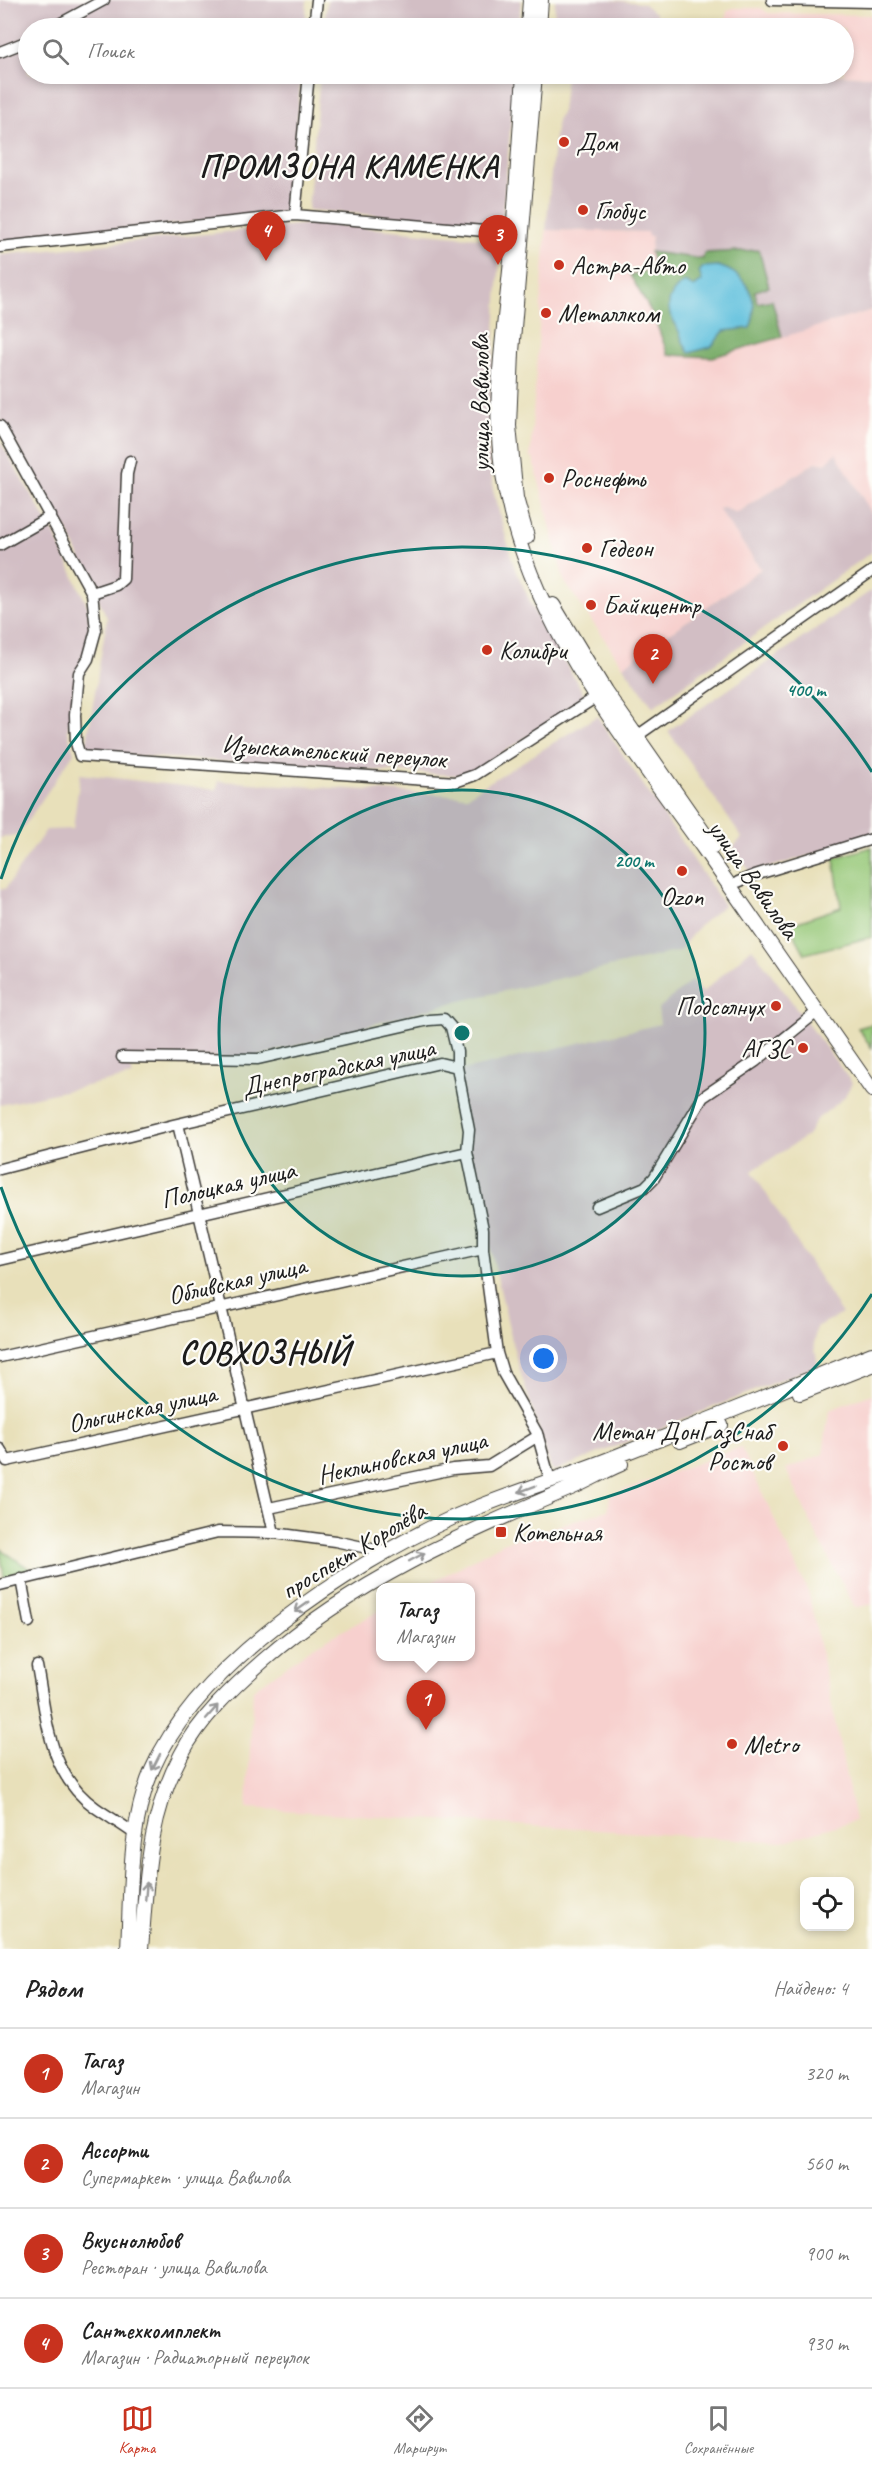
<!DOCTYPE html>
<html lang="ru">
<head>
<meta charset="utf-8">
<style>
  :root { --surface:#fff; --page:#f2f2f2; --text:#222; --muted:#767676; --line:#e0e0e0; --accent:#c8321e }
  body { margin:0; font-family:Caveat,sans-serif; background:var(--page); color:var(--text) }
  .controls { position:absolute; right:18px; bottom:18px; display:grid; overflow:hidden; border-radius:12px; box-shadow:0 3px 9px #0003 }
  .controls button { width:54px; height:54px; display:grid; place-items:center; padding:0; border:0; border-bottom:2px solid var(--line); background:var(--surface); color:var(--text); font:30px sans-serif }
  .you { position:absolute; left:544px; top:1359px; width:21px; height:21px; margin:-15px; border:4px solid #fff; border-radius:50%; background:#1a73e8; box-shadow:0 0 0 9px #1a73e833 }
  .badge { display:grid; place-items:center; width:39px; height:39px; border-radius:50%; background:var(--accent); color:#fff; font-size:20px; font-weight:700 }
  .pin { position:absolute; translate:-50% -50px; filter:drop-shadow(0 2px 3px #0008) }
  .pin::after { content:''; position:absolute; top:32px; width:21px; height:18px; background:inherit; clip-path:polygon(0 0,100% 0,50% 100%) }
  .popup { position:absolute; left:376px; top:1583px; width:99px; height:78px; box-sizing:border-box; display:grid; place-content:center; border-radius:12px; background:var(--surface); filter:drop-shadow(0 2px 4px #0005); font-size:20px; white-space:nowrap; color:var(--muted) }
  .popup b { font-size:22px; color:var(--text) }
  .popup::after { content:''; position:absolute; left:50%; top:100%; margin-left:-12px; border:12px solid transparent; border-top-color:var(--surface) }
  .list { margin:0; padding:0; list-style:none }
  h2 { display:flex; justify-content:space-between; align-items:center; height:78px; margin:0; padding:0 24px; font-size:26px }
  h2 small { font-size:20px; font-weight:400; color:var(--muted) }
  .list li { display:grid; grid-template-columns:39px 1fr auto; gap:18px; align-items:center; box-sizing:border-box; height:90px; padding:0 24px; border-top:2px solid var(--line) }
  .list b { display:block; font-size:22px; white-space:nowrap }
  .list p { margin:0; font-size:20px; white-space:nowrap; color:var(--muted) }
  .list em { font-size:20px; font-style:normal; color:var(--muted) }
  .icon { flex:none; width:33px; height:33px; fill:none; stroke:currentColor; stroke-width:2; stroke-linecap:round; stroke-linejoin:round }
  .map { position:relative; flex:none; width:872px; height:1949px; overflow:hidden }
  .search { position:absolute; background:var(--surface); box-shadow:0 3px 9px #0003; left:18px; right:18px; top:18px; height:66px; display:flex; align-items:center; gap:15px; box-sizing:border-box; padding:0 21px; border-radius:33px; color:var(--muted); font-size:22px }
  .sheet { height:438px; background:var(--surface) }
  nav { display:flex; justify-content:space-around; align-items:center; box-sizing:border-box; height:84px; border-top:2px solid var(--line); background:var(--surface); font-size:16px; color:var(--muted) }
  nav a { display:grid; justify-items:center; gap:3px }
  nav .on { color:var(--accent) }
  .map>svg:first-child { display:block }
</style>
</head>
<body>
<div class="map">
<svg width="872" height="1949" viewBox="0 0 872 1949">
  <rect width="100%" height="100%" fill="#fdfcf7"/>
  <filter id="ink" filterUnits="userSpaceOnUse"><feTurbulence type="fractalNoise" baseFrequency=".0167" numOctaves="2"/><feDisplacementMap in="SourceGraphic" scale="12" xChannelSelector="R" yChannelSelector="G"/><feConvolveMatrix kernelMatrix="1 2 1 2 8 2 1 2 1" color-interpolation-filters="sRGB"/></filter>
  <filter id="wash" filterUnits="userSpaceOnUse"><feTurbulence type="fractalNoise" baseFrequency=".008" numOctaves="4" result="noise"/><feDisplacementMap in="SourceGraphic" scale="24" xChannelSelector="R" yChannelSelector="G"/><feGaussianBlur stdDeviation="1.35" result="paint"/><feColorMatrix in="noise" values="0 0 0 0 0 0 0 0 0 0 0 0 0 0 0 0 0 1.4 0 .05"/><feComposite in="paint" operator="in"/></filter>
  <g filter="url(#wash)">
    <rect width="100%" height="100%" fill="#e8e0ba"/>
    <path fill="#f7d0ce" d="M733 8H761L768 13 872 15V76L767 74H844V28H725L727 11Z
      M546 230 648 232 652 236 650 252 654 269 630 276 654 317 668 355 713 357 872 310V514L836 454 825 464 816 462 737 513 724 508 719 509 761 569 623 666 564 581 533 458H530Z
      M872 1394V1604L855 1608 815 1532 786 1469 823 1454 829 1410Z
      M741 1447 809 1594 855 1820 783 1842 247 1808 253 1690 311 1648 381 1610V1656H471V1588L423 1587 505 1542 608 1510 610 1495Z"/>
    <path fill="#d2bec4" d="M0 0H307L305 28H28V74H301L290 212 0 243Z
      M327 0H521L519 28H324Z
      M555 0H611L643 3 656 14 655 28H554Z
      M320 74H515L502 225 308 210Z
      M566 74H767L872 76V310L783 337 772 301 757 304 754 291 769 287 759 250 704 254V259L650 252 652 236H648L647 232 546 230 552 162 557 120 562 111Z
      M316 223 501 240 488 437 493 490 514 566 535 612 587 699 466 776 85 753 107 618 69 534 0 418V255Z
      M0 441 56 537 88 607 92 640 76 679 68 731 74 753 18 835 0 838Z
      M836 453 872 514V552L653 707 623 666 761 569 718 509 724 508 737 513 816 462 825 464Z
      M872 590V837L751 873 733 847 742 838 668 731Z
      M597 716 724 905 698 927 679 951 443 1005 252 1058 132 1057V1076L0 1105V888L5 889 46 830 73 829 80 774 217 790 218 781 467 796Z
      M752 948 852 1083 844 1098 816 1120 807 1136 752 1171 842 1314 816 1327 814 1343 818 1365 552 1472 516 1358 471 1165 455 1072 660 1024 658 1009 691 981 702 993Z"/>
    <path fill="#96c878" stroke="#59724a" stroke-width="1.5" d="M872 847V937L805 954 789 925 841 907 834 858Z
      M872 1024V1048L858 1028Z
      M0 1549 2 1550 34 1572 4 1577Z"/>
    <path fill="#78ac68" stroke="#4a6442" stroke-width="1.5" d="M759 250 769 287 755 291 757 303 772 300 782 337 713 357 668 355 654 317 630 275 654 269 650 252 703 259 704 253Z"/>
    <path fill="#5fc0dd" stroke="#3e6e7c" stroke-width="1.5" d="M718 266C747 274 761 300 750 328L724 331 711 347 689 353C683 344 681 336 677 327 675 322 671 318 670 314 666 300 673 289 685 282L694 287 702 281 699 272 703 267Z"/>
  </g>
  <g filter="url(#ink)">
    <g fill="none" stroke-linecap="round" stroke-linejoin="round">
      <g stroke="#3b3934" stroke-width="13">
        <path id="minor" d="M772 0 872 2
          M52 28 104 0
          M314 28 317 0
          M0 52 28 41
          M295 215 309 74
          M0 247 295 215 519 234
          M0 426 92 593 96 630 88 659 79 673 75 715 76 743 80 756 455 782 475 775 601 694
          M0 545 51 516
          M92 593 116 585 123 579 127 474 130 461
          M637 736 872 571
          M738 882 755 875 872 839
          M122 1057 258 1059 429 1020 444 1019 451 1027 457 1052V1067L469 1130 467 1152 483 1229V1249L497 1353 503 1373 537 1433 550 1480
          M178 1124 274 1533
          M0 1169 173 1125 440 1063 457 1067
          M597 1207 645 1187 654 1178 703 1097 756 1061 817 1012
          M0 1260 467 1152
          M0 1357 483 1249
          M0 1449 7 1461 497 1353
          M269 1508 453 1469 489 1466 538 1436
          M21 1579 29 1622
          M0 1585 218 1532 274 1533 335 1541 386 1552
          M37 1666C47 1718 48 1775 96 1808 109 1817 123 1825 135 1834"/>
      </g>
      <g stroke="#3b3934" stroke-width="16">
        <path id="major" d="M528 28 530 0
          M539 28 541 0
          M524 74C520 136 516 198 511 260 505 328 492 399 502 468 522 614 621 733 704 849 760 929 816 1010 872 1090
          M527 537 516 498 509 426 512 352 535 74
          M553 605 605 691 713 846
          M800 1393 872 1365
          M680 1441 721 1425
          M128 1949C131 1890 128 1826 152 1770 197 1665 350 1564 452 1518 504 1495 559 1479 612 1458 699 1424 785 1389 872 1354
          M141 1949C147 1880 147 1819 181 1755 200 1718 233 1687 264 1660 354 1581 462 1534 571 1488 588 1481 604 1471 621 1464"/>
      </g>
      <use href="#minor" stroke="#fff" stroke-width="10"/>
      <use href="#major" stroke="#fff" stroke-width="14"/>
    </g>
    <defs><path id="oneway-shaft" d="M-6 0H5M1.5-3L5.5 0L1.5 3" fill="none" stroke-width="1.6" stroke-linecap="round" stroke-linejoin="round" transform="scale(1.5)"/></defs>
    <g stroke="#999">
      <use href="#oneway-shaft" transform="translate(527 1489) rotate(159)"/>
      <use href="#oneway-shaft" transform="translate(417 1557) rotate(-28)"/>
      <use href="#oneway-shaft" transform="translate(302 1607) rotate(145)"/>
      <use href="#oneway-shaft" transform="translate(212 1712) rotate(-49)"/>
      <use href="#oneway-shaft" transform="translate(156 1762) rotate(117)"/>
      <use href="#oneway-shaft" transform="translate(146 1891) rotate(-85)"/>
    </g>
  </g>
  <circle cx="462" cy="1033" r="243" fill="#0f766e" fill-opacity=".12"/>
  <g fill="none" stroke="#0f766e" stroke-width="3">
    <circle cx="462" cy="1033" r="243"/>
    <path d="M872 1294A486 486 0 0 1 1 1187M1 879A486 486 0 0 1 872 772"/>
  </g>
  <g fill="#c8321e" stroke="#fdfcf7" stroke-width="2">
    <circle cx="564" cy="142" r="6"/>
    <circle cx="583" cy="210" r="6"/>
    <circle cx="559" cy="265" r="6"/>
    <circle cx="546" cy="313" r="6"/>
    <circle cx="549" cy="478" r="6"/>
    <circle cx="587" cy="548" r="6"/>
    <circle cx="591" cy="605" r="6"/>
    <circle cx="487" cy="650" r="6"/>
    <circle cx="682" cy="871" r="6"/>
    <circle cx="776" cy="1006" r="6"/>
    <circle cx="803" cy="1048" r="6"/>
    <circle cx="783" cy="1446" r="6"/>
    <rect x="495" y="1526" width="12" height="12" rx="3"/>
    <circle cx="732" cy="1744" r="6"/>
  </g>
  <g text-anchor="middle" stroke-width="4.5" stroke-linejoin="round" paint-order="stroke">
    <g font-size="26" fill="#1c1c1c" stroke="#fdfcf7" text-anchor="start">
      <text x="576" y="151">Дом</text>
      <text x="595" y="219">Глобус</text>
      <text x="571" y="274">Астра-Авто</text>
      <text x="558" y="322">Металлком</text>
      <text x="561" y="487">Роснефть</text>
      <text x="599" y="557">Гедеон</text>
      <text x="603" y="614">Байкцентр</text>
      <text x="499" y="659">Колибри</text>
      <text x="682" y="905" text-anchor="middle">Ozon</text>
      <text x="764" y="1015" text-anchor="end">Подсолнух</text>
      <text x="791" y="1057" text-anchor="end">АГЗС</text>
      <text x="771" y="1440" text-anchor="end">Метан ДонГазСнаб<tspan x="771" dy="30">Ростов</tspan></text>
      <text x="513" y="1541">Котельная</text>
      <text x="744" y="1753">Metro</text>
    </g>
    <g font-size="26" fill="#1c1c1c" stroke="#fdfcf7">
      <text transform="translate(480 403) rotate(-90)" y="9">улица Вавилова</text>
      <text transform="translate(334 751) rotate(4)" y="9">Изыскательский переулок</text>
      <text transform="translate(754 879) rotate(55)" y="9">улица Вавилова</text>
      <text transform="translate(338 1067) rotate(-12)" y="9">Днепроградская улица</text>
      <text transform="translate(228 1184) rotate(-13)" y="9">Полоцкая улица</text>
      <text transform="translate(237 1280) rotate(-13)" y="9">Обливская улица</text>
      <text transform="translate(142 1408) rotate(-12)" y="9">Ольгинская улица</text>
      <text transform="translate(402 1457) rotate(-12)" y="9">Неклиновская улица</text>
      <text transform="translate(353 1550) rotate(-31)" y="9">проспект Королёва</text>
    </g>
    <g font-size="32" font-weight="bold" letter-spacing="1.5" fill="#1c1c1c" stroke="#fdfcf7">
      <text x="349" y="177">ПРОМЗОНА КАМЕНКА</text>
      <text x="265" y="1363">СОВХОЗНЫЙ</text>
    </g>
  </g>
  <circle cx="462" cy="1033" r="9" fill="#0f766e" stroke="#fdfcf7" stroke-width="3"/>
  <g font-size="18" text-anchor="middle" font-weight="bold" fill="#0f766e" stroke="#fdfcf7" stroke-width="4.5" stroke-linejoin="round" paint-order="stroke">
    <text x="806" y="696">400 m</text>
    <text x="634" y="867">200 m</text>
  </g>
</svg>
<div class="controls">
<button><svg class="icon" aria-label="locate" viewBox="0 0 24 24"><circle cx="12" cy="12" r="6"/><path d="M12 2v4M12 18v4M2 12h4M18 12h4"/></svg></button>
</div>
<div class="you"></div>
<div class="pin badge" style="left:426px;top:1730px">1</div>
<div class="popup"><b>Тагаз</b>Магазин</div>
<div class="pin badge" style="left:653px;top:684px">2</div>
<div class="pin badge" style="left:498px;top:265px">3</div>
<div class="pin badge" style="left:266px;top:261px">4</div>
<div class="search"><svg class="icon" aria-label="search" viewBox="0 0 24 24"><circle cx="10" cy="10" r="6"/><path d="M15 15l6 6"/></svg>Поиск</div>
</div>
<section class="sheet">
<h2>Рядом<small>Найдено: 4</small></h2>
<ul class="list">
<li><span class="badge">1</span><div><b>Тагаз</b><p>Магазин</p></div><em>320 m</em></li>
<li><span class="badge">2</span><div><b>Ассорти</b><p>Супермаркет · улица Вавилова</p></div><em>560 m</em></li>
<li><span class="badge">3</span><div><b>Вкуснолюбов</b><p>Ресторан · улица Вавилова</p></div><em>900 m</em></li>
<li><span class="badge">4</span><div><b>Сантехкомплект</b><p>Магазин · Радиаторный переулок</p></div><em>930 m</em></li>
</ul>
</section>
<nav>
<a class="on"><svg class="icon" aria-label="map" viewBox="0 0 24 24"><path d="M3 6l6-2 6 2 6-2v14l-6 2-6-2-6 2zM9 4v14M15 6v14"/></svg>Карта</a>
<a><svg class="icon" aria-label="directions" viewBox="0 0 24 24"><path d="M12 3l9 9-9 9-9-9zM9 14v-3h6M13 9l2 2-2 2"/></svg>Маршрут</a>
<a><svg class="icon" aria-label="saved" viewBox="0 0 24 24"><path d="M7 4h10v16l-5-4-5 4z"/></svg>Сохранённые</a>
</nav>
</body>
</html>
